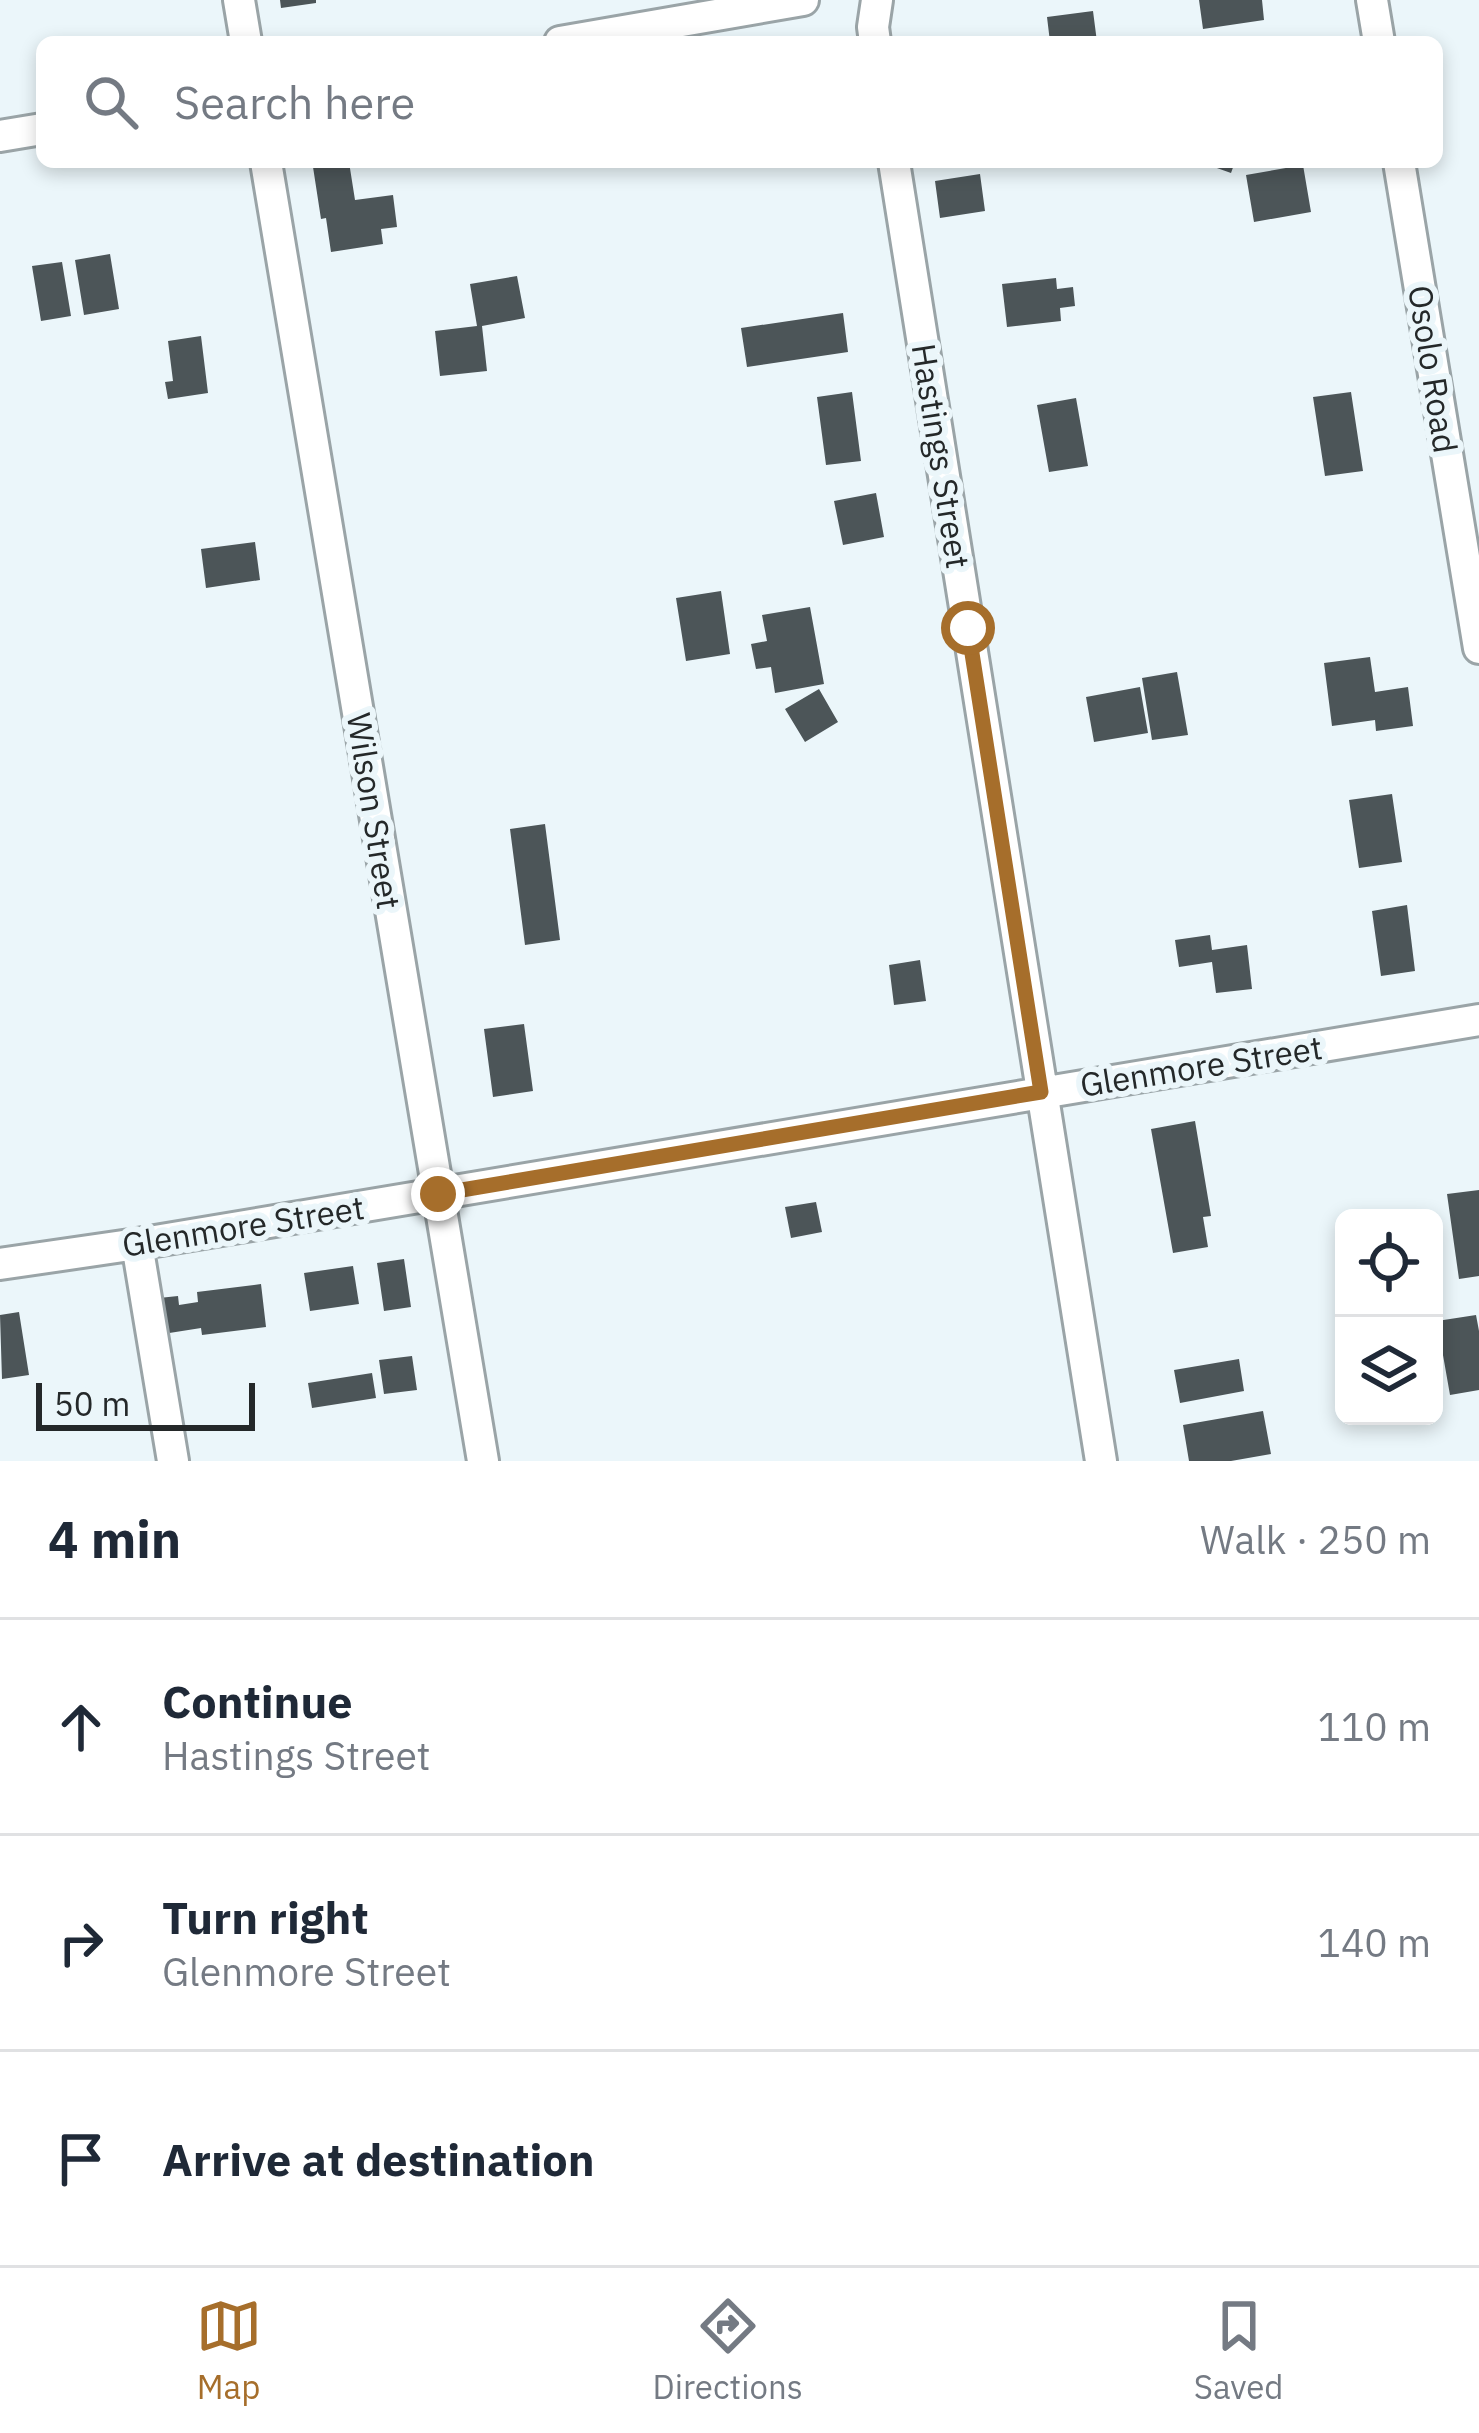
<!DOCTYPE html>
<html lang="en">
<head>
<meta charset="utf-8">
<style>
  :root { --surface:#fff; --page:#f2f2f3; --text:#1f2937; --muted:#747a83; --line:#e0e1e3; --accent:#a66e2b }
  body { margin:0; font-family:"IBM Plex Sans",sans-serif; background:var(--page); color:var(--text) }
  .controls { position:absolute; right:36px; bottom:36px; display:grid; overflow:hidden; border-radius:18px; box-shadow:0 6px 18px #0003 }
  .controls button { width:108px; height:108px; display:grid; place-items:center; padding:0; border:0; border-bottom:3px solid var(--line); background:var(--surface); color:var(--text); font:60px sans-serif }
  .scale { position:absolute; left:36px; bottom:30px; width:219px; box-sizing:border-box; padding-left:12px; border:6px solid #242829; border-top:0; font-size:33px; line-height:42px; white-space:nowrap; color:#242829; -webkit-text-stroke:9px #ebf6fa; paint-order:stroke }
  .stop { position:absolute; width:36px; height:36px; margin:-27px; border:9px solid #a66e2b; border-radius:50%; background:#fff }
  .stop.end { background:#a66e2b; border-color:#fff; box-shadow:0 3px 12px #0008 }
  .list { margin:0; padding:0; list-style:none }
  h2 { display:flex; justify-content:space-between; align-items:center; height:156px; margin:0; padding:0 48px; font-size:51px }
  h2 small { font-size:39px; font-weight:400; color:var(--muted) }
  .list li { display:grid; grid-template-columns:78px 1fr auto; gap:36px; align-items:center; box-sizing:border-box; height:216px; padding:0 48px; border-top:3px solid var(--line) }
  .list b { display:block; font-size:45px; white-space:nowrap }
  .list p { margin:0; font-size:39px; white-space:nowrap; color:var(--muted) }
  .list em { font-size:39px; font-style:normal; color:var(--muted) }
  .icon { flex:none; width:66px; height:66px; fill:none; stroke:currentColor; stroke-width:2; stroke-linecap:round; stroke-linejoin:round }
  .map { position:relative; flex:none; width:1479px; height:1461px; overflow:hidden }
  .search { position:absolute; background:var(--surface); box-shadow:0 6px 18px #0003; left:36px; right:36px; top:36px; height:132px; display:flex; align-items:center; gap:30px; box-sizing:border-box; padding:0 42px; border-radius:18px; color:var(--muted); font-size:45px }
  .sheet { height:804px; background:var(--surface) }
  nav { display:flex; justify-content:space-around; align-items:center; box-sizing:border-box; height:168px; border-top:3px solid var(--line); background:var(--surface); font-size:33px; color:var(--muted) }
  nav a { display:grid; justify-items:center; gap:6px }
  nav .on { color:var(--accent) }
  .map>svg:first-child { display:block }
</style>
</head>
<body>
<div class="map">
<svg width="1479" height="1461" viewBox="0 0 1479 1461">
  <rect width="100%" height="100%" fill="#ebf6fa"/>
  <path fill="#4c5558" d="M280 0H316V3L281 8Z
    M1199 0H1262L1264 20 1203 29Z
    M1093 11 1097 42H1050L1047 17Z
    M349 162 355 200 393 195 397 227 381 229 383 244 331 252 326 218 321 219 313 167Z
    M1200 162H1235L1231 173Z
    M1303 165 1311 212 1254 222 1246 175Z
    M980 174 985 211 940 218 935 181Z
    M110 254 119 309 84 315 75 260Z
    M62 262 71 316 41 321 32 266Z
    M517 276 525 318 482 326 487 371 440 376 435 331 477 326 470 284Z
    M1056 278 1057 289 1073 287 1075 306 1060 308 1061 321 1007 327 1002 284Z
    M843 313 848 352 747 367 741 328Z
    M201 336 208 393 168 399 165 382 173 381 168 341Z
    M852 392 861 461 826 465 817 397Z
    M1351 392 1363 471 1325 476 1313 397Z
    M1076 398 1088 466 1049 472 1037 405Z
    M876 493 884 537 843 545 834 501Z
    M255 542 260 580 206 588 201 549Z
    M721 591 730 654 686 661 676 598Z
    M810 607 824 684 775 693 771 667 756 669 751 644 767 641 762 615Z
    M1370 657 1375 692 1408 687 1413 726 1376 731 1375 720 1332 726 1324 663Z
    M1177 672 1188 735 1152 740 1142 678Z
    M1140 687 1148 733 1094 742 1086 697Z
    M819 689 838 722 805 742 785 709Z
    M1392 794 1402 862 1359 868 1349 800Z
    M545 824 560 940 525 945 510 829Z
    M1407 905 1415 971 1381 976 1372 911Z
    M1210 935 1212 950 1247 945 1252 989 1216 993 1212 962 1179 967 1175 940Z
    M920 960 926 1001 894 1005 889 965Z
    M524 1024 533 1091 493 1097 484 1029Z
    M1195 1121 1211 1216 1203 1217 1208 1247 1173 1253 1151 1129Z
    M1479 1190V1276L1459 1279 1447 1194Z
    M816 1202 822 1232 791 1238 785 1207Z
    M404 1259 411 1307 384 1311 377 1263Z
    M353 1266 359 1304 310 1311 304 1273Z
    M261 1284 266 1327 202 1335 201 1328 163 1334 159 1298 178 1296 179 1305 198 1302 197 1292Z
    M19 1312 29 1375 2 1379 0 1315Z
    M1476 1315 1479 1331V1390L1450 1395 1437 1321Z
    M412 1356 417 1390 384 1394 379 1360Z
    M1239 1359 1244 1391 1180 1403 1174 1370Z
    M372 1373 376 1398 312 1408 308 1383Z
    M1263 1411 1271 1454 1231 1461H1189L1183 1425Z"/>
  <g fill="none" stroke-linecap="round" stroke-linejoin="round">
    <g stroke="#9aa4a7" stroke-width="36">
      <path id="minor" d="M239 0 246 42
        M1372 0 1379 42
        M560 42 803 0
        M875 42 873 27 877 0
        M0 136 42 129
        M266 162 483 1461
        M894 162 1101 1461
        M1399 162 1479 648
        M137 1244 173 1461
        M0 1264 137 1244 1479 1020"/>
    </g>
    <use href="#minor" stroke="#fff" stroke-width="30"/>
  </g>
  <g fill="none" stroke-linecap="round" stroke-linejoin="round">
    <path stroke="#a66e2b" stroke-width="15" d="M438 1194 1041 1092 968 628"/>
  </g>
  <g text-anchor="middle" stroke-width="12" stroke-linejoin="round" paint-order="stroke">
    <g font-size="33" fill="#242829" stroke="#ebf6fa">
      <text transform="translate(1433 369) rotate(81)" y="12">Osolo Road</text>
      <text transform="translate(941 456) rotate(81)" y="12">Hastings Street</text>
      <text transform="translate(374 811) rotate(81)" y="12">Wilson Street</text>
      <text transform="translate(1201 1066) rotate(-9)" y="12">Glenmore Street</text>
      <text transform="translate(243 1226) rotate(-9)" y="12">Glenmore Street</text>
    </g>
  </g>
</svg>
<div class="controls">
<button><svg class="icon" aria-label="locate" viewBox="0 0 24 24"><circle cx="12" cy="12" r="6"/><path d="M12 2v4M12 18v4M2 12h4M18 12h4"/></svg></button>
<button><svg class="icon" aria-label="layers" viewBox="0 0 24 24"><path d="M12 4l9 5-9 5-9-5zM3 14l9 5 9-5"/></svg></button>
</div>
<div class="scale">50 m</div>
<div class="stop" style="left:968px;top:628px"></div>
<div class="stop end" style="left:438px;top:1194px"></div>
<div class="search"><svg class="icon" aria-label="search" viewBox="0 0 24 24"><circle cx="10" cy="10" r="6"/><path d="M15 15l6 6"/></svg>Search here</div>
</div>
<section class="sheet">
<h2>4 min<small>Walk · 250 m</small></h2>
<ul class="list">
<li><svg class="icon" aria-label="ahead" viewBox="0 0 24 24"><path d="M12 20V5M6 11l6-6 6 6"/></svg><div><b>Continue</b><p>Hastings Street</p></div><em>110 m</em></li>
<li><svg class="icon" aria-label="right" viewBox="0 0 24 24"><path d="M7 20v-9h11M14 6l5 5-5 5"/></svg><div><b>Turn right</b><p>Glenmore Street</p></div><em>140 m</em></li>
<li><svg class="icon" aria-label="arrive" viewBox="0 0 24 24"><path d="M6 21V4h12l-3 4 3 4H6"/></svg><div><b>Arrive at destination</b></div></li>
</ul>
</section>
<nav>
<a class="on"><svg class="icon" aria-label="map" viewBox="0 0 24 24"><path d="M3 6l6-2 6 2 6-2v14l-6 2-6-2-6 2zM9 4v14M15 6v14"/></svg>Map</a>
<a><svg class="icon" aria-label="directions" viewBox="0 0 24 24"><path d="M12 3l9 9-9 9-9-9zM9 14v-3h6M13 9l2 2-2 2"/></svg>Directions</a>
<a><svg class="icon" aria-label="saved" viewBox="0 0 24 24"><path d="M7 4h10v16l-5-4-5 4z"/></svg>Saved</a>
</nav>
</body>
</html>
